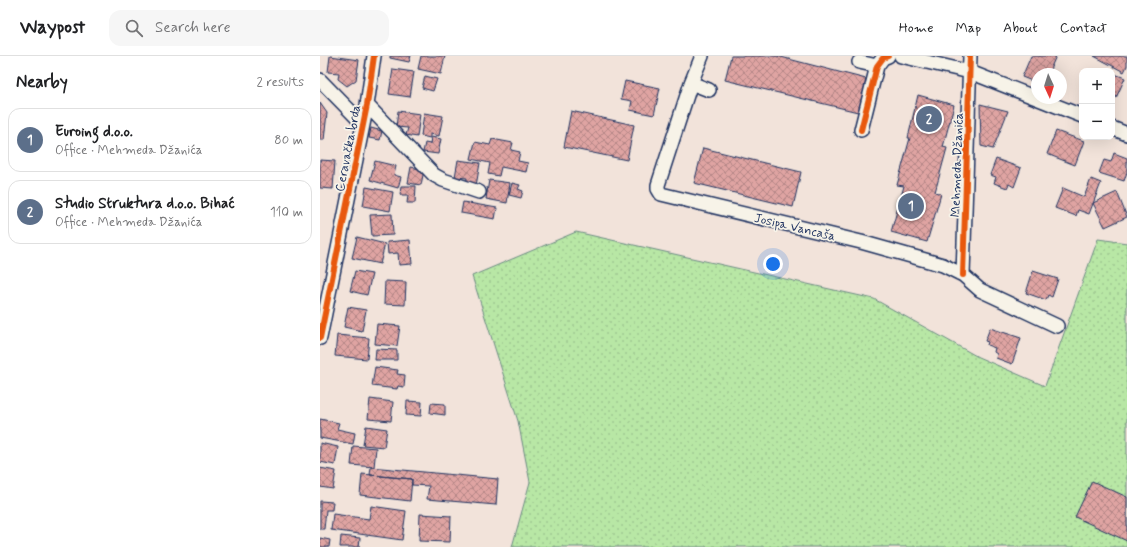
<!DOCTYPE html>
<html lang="en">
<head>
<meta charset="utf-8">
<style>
  :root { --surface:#fff; --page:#f6f6f6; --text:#202124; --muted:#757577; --line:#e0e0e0; --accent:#1a73e8 }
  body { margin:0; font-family:Mynerve,sans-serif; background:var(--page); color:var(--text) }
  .controls { position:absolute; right:12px; top:12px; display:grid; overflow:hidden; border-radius:8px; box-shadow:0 4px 16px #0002 }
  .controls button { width:36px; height:36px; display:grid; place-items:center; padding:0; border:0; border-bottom:1px solid var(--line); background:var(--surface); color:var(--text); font:20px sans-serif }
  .compass { position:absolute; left:711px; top:12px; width:36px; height:36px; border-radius:50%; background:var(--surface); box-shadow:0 4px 16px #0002; rotate:176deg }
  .you { position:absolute; left:453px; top:208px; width:14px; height:14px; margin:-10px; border:3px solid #fff; border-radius:50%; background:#1a73e8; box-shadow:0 0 0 6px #1a73e833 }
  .badge { display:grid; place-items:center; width:26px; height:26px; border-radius:50%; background:var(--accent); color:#fff; font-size:13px; font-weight:700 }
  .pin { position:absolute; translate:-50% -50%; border:2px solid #fff; box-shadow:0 1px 4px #0006 }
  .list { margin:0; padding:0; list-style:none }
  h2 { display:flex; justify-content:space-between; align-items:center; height:52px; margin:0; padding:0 16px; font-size:17px }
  h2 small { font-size:13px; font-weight:400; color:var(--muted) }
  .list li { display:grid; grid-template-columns:26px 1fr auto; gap:12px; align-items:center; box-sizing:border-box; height:64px; margin:0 8px 8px; padding:0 8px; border:1px solid var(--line); border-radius:12px }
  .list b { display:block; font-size:15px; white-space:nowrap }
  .list p { margin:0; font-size:13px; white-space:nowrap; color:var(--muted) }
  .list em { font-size:13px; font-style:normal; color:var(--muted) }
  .icon { flex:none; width:22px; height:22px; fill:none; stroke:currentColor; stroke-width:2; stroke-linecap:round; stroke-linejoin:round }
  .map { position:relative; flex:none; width:807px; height:491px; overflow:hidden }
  header { display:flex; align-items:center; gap:24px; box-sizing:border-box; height:56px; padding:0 20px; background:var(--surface); border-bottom:1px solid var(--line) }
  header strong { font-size:19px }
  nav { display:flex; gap:22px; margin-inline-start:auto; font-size:14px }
  .search { width:280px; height:36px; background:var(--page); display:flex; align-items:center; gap:10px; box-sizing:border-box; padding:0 14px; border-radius:12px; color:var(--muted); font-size:15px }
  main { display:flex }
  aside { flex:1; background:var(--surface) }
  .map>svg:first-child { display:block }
</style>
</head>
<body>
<header>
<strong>Waypost</strong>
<div class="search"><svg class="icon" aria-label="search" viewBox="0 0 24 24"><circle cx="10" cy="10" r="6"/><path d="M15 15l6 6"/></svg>Search here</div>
<nav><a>Home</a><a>Map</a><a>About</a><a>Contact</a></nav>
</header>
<main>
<aside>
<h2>Nearby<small>2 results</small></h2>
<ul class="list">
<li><span class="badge" style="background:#5c6f8a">1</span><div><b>Euroing d.o.o.</b><p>Office · Mehmeda Džanića</p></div><em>80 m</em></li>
<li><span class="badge" style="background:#5c6f8a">2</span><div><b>Studio Struktura d.o.o. Bihać</b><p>Office · Mehmeda Džanića</p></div><em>110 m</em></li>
</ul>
</aside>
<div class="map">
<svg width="807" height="491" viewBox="0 0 807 491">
  <defs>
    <pattern id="grass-dots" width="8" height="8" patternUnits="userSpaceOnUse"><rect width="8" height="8" fill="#b8e7a5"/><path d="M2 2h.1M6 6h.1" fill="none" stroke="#9ec690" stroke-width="1.8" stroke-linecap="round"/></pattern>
    <pattern id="building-cross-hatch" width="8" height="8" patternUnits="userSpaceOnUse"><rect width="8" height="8" fill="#dfa4a2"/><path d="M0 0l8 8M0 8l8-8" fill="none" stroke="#b48687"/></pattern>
  </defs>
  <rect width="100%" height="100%" fill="#f2e3da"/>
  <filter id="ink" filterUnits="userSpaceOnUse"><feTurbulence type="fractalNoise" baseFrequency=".025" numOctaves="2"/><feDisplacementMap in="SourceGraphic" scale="8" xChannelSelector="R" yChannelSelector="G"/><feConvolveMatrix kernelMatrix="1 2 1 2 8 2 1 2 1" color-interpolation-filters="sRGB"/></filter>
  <g filter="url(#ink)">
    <path fill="url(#grass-dots)" stroke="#6a8b82" d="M256 176 554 243 658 301 725 330 778 183 807 187V491H192L210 426 198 365 152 220Z"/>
    <path fill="url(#building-cross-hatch)" stroke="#1b2f5e" d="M10 0 39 4 36 24 27 30 18 23 19 17 8 16Z
      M70 0H91L89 6 70 2Z
      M101 0H125L121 18 98 13Z
      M411 0H457L550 24 542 57 405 24Z
      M711 0H736L728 18H717V27L702 21Z
      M774 0H807V10L804 16Z
      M73 13 94 16 90 41 69 38Z
      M792 17 805 22 796 42 792 40Z
      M105 20 117 23 113 35 102 32Z
      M305 25 340 32 334 59 310 54 312 45 301 43Z
      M598 39 634 49 623 91 627 92 615 136 621 138 607 186 571 176 584 130 577 129 590 82H588Z
      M0 47 7 57 4 84H0Z
      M660 48 688 55 673 93 661 90Z
      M78 55 100 58 97 81 86 79 88 72 76 71Z
      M251 55 314 69 307 104 244 91Z
      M104 57 123 60 119 80 110 78V82L101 80Z
      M51 72 62 75 60 84 49 82Z
      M736 75 764 85 755 109 727 98Z
      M111 81 121 83 118 98 103 96 105 87 110 88Z
      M172 83 193 87 191 94 200 96 198 105 208 107 206 116 181 111 179 120 168 118 170 107 151 103 155 86 170 89Z
      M383 92 481 116 473 151 374 127Z
      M794 97 807 102V116L804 125 779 117 784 104 791 106Z
      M676 103 701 112 694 131 689 128 687 132 674 127 676 121 670 119Z
      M0 104 15 105 13 133 0 132Z
      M138 104 160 107 156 130 146 128 147 122 135 121Z
      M55 105 76 110 74 119 81 121 78 132 50 124Z
      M91 111 104 114 101 129 88 127Z
      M771 123 781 127 769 158 758 154 756 160 735 152 743 132 764 141Z
      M169 124 190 127 187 147 166 143Z
      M192 127 200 129 198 133 203 135 201 142 189 139Z
      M81 130H96L95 147H87L88 139H80Z
      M46 131 73 136 70 155 43 150Z
      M797 136 807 161 785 171 773 147Z
      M143 146 177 152 175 163 141 157Z
      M72 158 73 179 52 180 50 159Z
      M37 181 65 188 60 208 32 202Z
      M90 184 92 208 79 209 78 197 68 198 67 186Z
      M35 215 52 218 47 239 30 235Z
      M713 215 738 223 732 241 728 239 726 244 706 237Z
      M65 225 86 226 85 249 64 248Z
      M28 251 46 254 42 275 24 271Z
      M57 268 80 270 77 290 55 288Z
      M670 272 701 282 692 308 676 302 677 298 674 296 675 292 667 289 668 286 665 285Z
      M17 279 49 282 47 303 15 300Z
      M56 293 77 294V304H55Z
      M55 311 78 314 77 318 85 319 84 331 78 330 77 333 52 330Z
      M50 343 73 346 71 365 48 363Z
      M87 345 102 346 101 360 86 359Z
      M111 347 125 348V359L110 357Z
      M0 363 19 367 17 373 35 377 33 388 0 382Z
      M46 370 67 373 64 391 43 389Z
      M0 387 18 391 15 409 0 406Z
      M33 390 56 392 54 411 31 409Z
      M51 411 178 423 176 449 107 443 109 430 92 429V423L50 419Z
      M0 412 16 415 13 433 0 431Z
      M42 418 92 423 90 445 40 439Z
      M772 425 807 441V485L755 461Z
      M0 445 13 446 12 454H6L4 473H0Z
      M51 450 86 455 82 484 11 474 13 458 49 463Z
      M100 458 131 460 130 486 99 485Z
      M21 480 40 482 39 491H20Z
      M0 482 10 484 9 491H0Z"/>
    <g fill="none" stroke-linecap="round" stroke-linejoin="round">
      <g stroke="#1b2f5e" stroke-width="16">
        <path id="minor" d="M382 0 371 27 338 129V133L341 138 541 186 623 209 643 219 660 234 737 270
          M581 0 650 16 762 60
          M539 6 557 10
          M0 24 43 68
          M371 27 389 34
          M47 49 114 119 123 124 159 136
          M792 72 807 78
          M541 74 557 10 563 2 568 0
          M643 219 650 0
          M0 282 47 49 54 0"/>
      </g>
      <use href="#minor" stroke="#f7f3e8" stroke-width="13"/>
      <g stroke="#f7f3e8" stroke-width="8">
        <path id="cycleway" d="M541 74 557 10 563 2 568 0
          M643 219 650 0
          M0 282 47 49 54 0"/>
      </g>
      <use href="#cycleway" stroke="#e8590c" stroke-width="6"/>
    </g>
  </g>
  <g text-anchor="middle" stroke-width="3.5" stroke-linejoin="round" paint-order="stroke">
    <g font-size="13" fill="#1b2f5e" stroke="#f7f3e8">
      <text transform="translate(27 92) rotate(-79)" y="5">Ceravačka brda</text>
      <text transform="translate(636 109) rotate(-88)" y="5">Mehmeda Džanića</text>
      <text transform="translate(475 170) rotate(13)" y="5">Josipa Vancaša</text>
    </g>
  </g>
</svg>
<div class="controls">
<button>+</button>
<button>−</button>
</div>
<svg class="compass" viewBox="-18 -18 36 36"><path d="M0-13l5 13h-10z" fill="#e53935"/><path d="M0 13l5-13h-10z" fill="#757577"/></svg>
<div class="you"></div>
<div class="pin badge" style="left:591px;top:150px;background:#5c6f8a">1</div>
<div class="pin badge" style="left:609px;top:63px;background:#5c6f8a">2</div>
</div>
</main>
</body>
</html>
